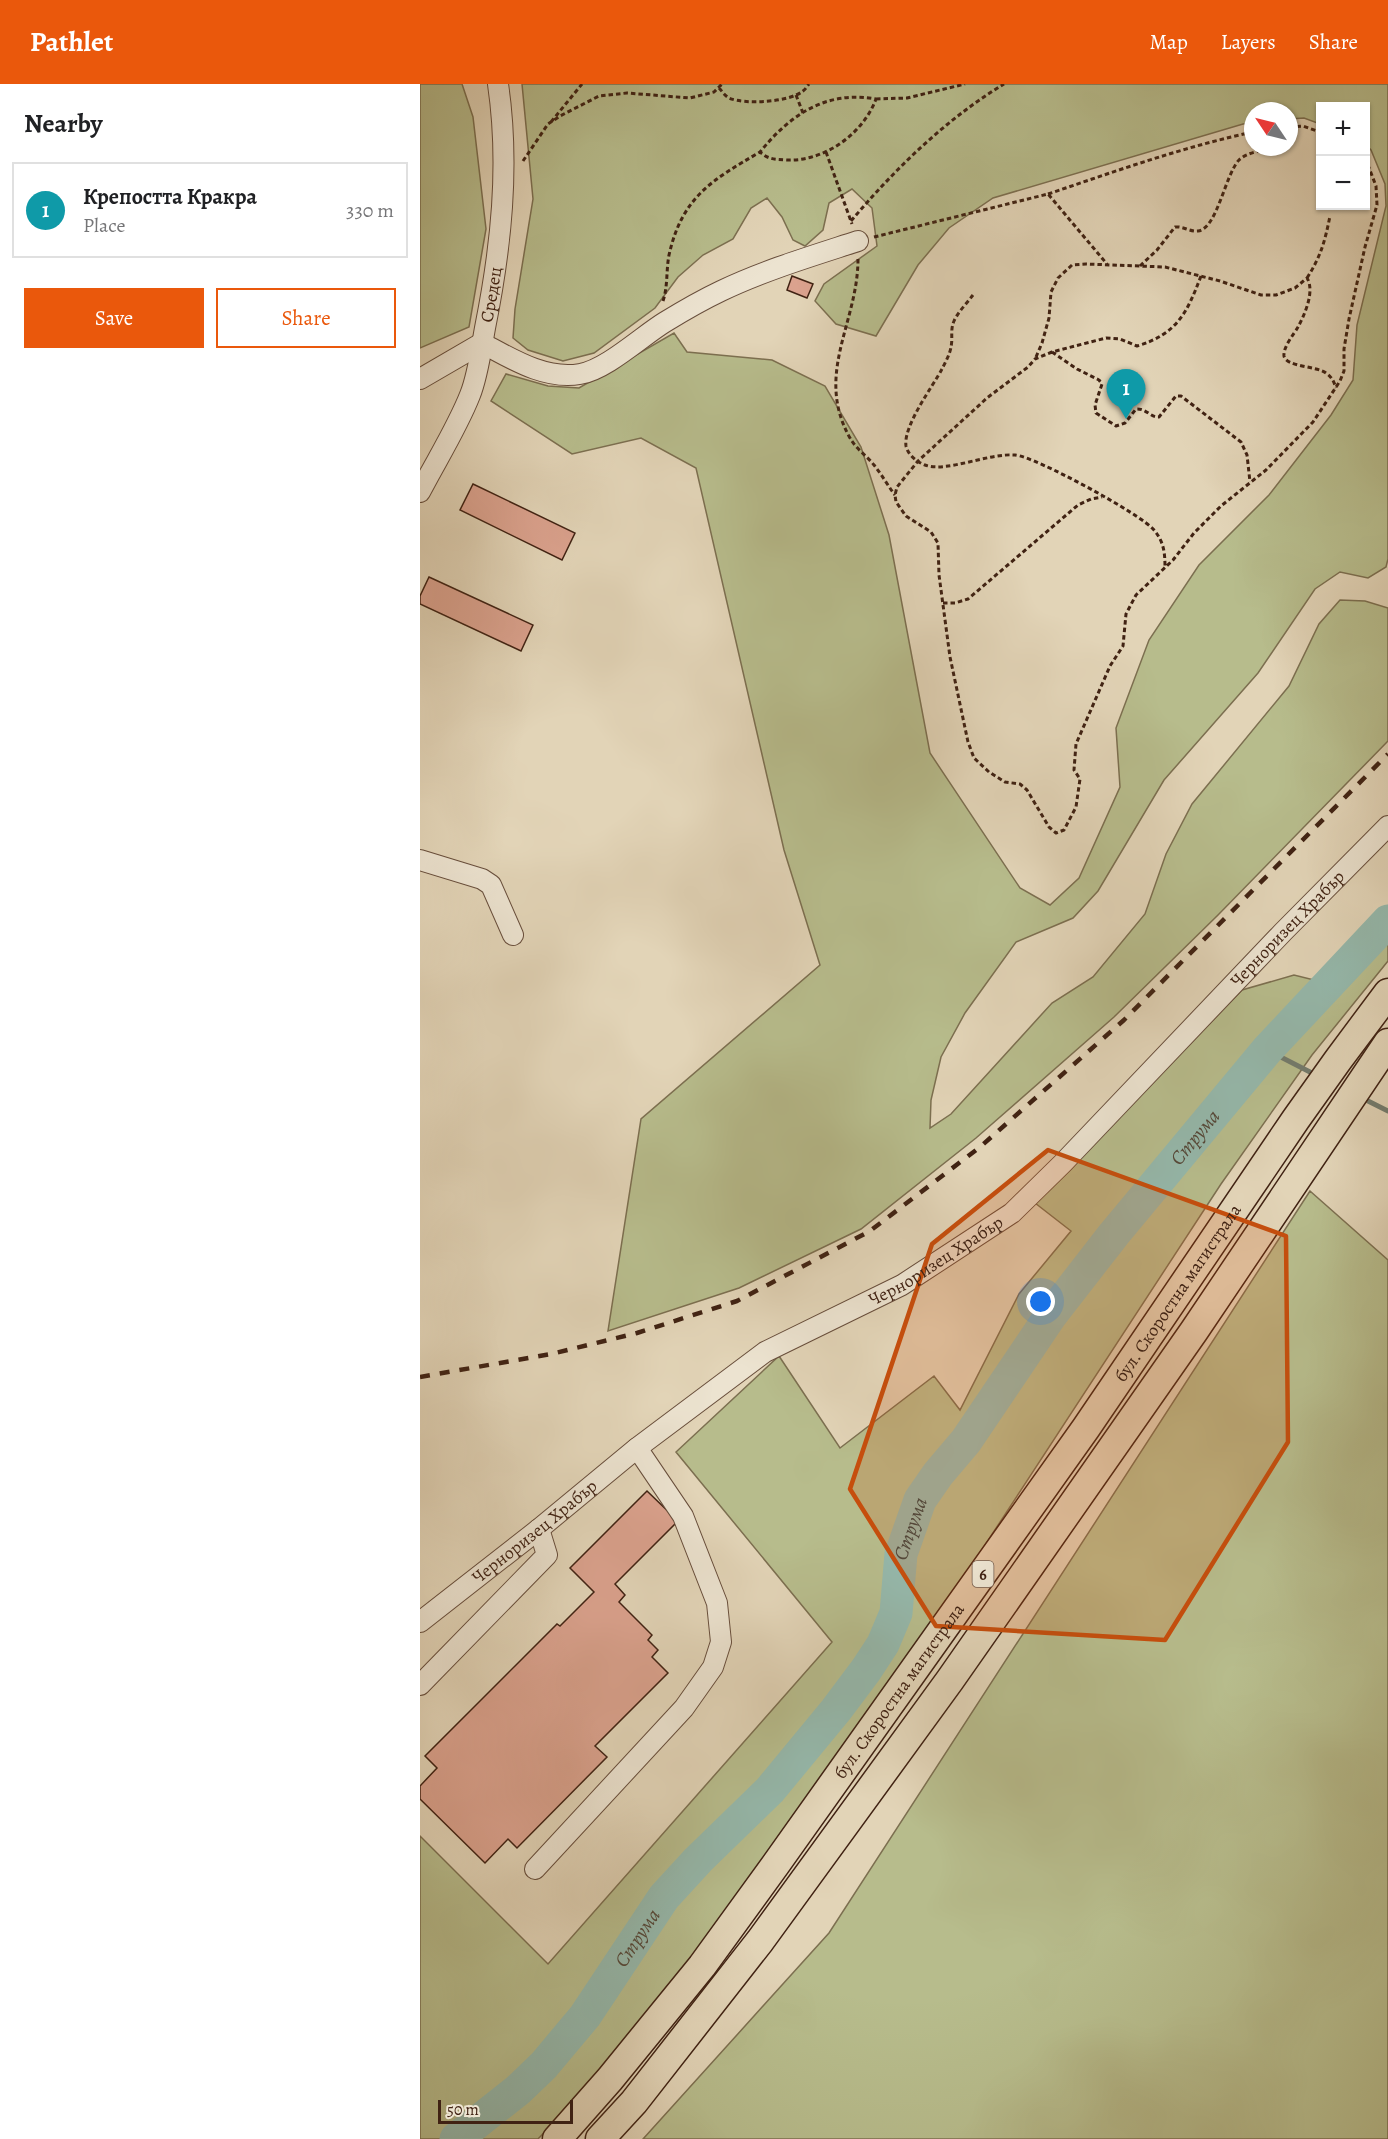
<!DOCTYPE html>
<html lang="en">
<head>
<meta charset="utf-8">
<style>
  :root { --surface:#fff; --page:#f2f2f2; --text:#202124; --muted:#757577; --line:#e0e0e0; --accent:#ea580c }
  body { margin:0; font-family:Alegreya,serif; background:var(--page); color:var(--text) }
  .controls { position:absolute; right:18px; top:18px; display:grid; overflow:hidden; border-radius:0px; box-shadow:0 2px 4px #0004 }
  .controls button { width:54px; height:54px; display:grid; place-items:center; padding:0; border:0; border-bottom:2px solid var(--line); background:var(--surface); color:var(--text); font:30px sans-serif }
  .compass { position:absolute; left:824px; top:18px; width:54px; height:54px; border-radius:50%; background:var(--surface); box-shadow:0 2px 4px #0004; rotate:305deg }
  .scale { position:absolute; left:18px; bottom:15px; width:135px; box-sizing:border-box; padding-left:6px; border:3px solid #402213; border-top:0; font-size:16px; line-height:21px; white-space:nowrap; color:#402213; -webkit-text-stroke:4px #ece3d0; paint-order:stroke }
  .you { position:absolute; left:621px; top:1218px; width:21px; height:21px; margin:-15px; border:4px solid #fff; border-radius:50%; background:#1a73e8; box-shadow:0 0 0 9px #1a73e833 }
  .badge { display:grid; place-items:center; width:39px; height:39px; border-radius:50%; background:var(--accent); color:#fff; font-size:20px; font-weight:700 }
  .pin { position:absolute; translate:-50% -50px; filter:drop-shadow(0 2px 3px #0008) }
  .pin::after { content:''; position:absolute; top:32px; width:21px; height:18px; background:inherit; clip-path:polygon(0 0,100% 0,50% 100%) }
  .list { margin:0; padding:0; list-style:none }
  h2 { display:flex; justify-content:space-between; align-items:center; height:78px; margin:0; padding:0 24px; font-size:26px }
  h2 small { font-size:20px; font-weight:400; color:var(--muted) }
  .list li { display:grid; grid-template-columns:39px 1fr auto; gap:18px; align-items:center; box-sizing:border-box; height:96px; margin:0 12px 12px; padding:0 12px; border:2px solid var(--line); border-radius:0px }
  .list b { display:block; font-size:22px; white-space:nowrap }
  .list p { margin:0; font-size:20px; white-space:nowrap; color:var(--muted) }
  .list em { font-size:20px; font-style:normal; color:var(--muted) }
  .actions { display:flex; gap:12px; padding:18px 24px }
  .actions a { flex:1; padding:14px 0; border:2px solid var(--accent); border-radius:0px; text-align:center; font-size:21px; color:var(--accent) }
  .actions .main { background:var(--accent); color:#fff }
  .map { position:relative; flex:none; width:968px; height:2055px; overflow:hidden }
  header { display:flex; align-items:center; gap:36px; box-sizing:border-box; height:84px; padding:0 30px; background:var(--accent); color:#fff }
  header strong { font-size:28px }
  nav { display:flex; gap:33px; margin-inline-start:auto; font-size:21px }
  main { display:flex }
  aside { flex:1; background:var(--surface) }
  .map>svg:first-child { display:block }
</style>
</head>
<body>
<header>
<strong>Pathlet</strong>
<nav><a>Map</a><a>Layers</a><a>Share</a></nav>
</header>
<main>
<aside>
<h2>Nearby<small></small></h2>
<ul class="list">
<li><span class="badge" style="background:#0f9aa8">1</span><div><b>Крепостта Кракра</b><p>Place</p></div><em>330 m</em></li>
</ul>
<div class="actions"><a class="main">Save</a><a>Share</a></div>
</aside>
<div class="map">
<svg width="968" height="2055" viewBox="0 0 968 2055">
  <rect width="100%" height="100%" fill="#e2d4b7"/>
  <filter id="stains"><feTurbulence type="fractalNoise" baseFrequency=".00333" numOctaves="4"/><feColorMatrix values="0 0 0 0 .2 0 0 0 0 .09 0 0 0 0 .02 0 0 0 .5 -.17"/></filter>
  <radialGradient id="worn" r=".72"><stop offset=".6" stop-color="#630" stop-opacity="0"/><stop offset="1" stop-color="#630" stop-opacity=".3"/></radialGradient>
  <path fill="#b7bc8c" stroke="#7c6f50" stroke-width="1.5" d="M0 0H42L53 33 66 145 49 243 0 264Z
    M102 0H968V475L966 483 948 494 920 488 895 505 838 589 744 696 678 807 653 834 596 858 545 929 521 973 511 1016 510 1044 531 1030 632 919 673 893 725 830 746 770 772 720 869 602 899 540 920 516 945 517 968 524V657L798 831 694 933 556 1054 441 1145 319 1204 188 1247 221 1035 400 881 364 766 276 384 221 354 152 370 71 317 86 290 128 302 159 304 254 249 267 268 352 276 405 302 441 363 469 451 510 669 600 804 630 821 659 794 700 703 696 644 729 556 779 481 849 411 911 331 933 296 937 241 966 122 965 100 951 66 946 61V22H900V40L884 34 869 35V27H833V39L823 40 573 114 529 144 498 181 456 252 416 240 395 217 404 200 457 162 452 124 432 105 409 119 403 146 385 162 373 156 362 133 347 114 331 124 313 155 283 171 258 193 235 224 174 269 143 277 108 266 93 254 95 225 113 115Z
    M968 855V877L892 971 801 1100 550 1484 294 1845 185 1984 118 2055H0V1752L128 1880 412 1558 256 1368 359 1272 420 1364 514 1292 540 1326 599 1210 651 1147 615 1119 822 906 874 891 922 903Z
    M890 1107 968 1176V2055H223L409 1849Z"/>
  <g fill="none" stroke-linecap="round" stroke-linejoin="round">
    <path stroke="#737c6e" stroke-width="5" d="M847 966 890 988
      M948 1017 968 1027"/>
    <path stroke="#95b8ab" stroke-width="33" id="s1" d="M36 2055 98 2006 124 1981 165 1932 244 1813 278 1776 350 1706 416 1626 446 1586 463 1560 476 1529 481 1470 500 1416 518 1390 546 1357 631 1231 694 1150 847 966 968 837"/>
  </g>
  <path fill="#dba28e" stroke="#402213" stroke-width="1.5" d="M372 192 393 200 387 214 367 206Z
    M53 400 155 449 142 476 40 426Z
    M9 493 113 541 101 567 0 520V512Z
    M227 1407 258 1437 195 1500 205 1511 199 1518 232 1551 228 1556 238 1566 232 1573 248 1589 175 1662 187 1673 97 1764 88 1755 65 1779 0 1715V1702L17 1684 5 1672 137 1540 140 1542 174 1508 150 1484Z"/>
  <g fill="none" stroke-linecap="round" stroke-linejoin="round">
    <g stroke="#684e3c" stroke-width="22">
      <g id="minor">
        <path d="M62 259C92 275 125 296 160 290 186 286 222 252 245 238 263 227 282 216 301 207 345 186 392 172 438 157"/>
        <path d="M0 295 62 259"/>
        <path id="s2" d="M0 408C16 377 37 344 50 311 58 291 61 266 65 244 81 164 90 82 78 0"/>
        <path d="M0 776 62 795 71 801 93 851"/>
        <path id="s3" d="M0 1538 119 1445 217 1364 345 1268 482 1201 592 1129 643 1079 863 848 968 742"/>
        <path d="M0 1601 127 1471 119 1445"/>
        <path d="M115 1785 264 1624 293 1583 301 1558 297 1519 263 1432 217 1364"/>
      </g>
    </g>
    <g stroke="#402213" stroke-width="31">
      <g id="highway">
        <path id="s4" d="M137 2055 190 1995 282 1882 356 1780 666 1344 876 1035 918 976 968 909"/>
        <path d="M180 2055 214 2018 340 1857 530 1596 774 1247 968 959"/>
      </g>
    </g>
    <path stroke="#402213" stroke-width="3" stroke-dasharray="4.5 3" stroke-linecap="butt" d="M299 4C302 7 304 11 309 14 324 21 370 18 383 7 386 5 387 2 389 0
      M376 11 383 29
      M456 15 487 14 545 0
      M131 38 162 0
      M869 43 883 42 900 48
      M406 68 432 140
      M103 77 128 40 140 32 179 12 207 9 270 14 294 8 302 0
      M628 110C696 87 763 63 833 48
      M431 137C476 84 525 36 584 0
      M454 153 628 110 687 180
      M438 175C438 239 394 290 430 354 436 365 447 372 454 381 462 391 468 402 475 411
      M720 182 737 166 755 143C763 142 770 148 778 147 797 145 805 91 819 76 828 67 847 66 859 63
      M781 192C767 229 757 250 717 262L700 255 686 254 632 268 615 275 608 283 567 314 498 377 477 403 475 411 476 418 486 432 511 448 518 459 519 491 530 573 548 658 554 674 569 688 585 698 600 700 607 706 629 743 636 749 644 746 656 723 660 695 654 686 656 660 690 582 703 562 706 530 716 511 753 476 774 449 801 422 846 386 893 338 920 297 924 287V265L929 235 945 163 957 121 956 102 946 76
      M887 194C901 172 905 157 910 132
      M553 211C547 219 538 228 534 237 530 246 533 254 531 263 530 270 525 279 522 285 513 302 483 342 486 362 488 371 497 378 505 381 526 389 568 369 595 371 614 372 721 430 734 446 744 458 745 469 745 484
      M243 217C248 202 246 187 249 171 262 113 292 96 340 68 349 76 355 75 366 76 404 78 443 50 456 15 406 6 370 31 340 68
      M632 268 657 285 679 296 682 300 675 321 676 329 696 342 705 339 716 325C726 324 731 334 739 333L756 312H761L821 358 827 371 830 398
      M616 273 622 259 629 234 631 208 638 194 652 181 666 180 745 183 800 197 841 211H856L875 204 887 194C895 207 885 230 878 243 874 250 863 263 864 272 866 283 897 282 906 289 912 293 914 298 916 304
      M523 519H535L548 515 658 421 671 415 682 413"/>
    <use href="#minor" stroke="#ece3d0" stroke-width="20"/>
    <use href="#highway" stroke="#e2d4b7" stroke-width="28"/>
    <path stroke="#402213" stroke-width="4.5" stroke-dasharray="10 10" stroke-linecap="butt" d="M0 1293 131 1270 217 1249 317 1217 450 1147 560 1063 704 936 968 670"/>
  </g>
  <path fill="#c64e0d" fill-opacity="0.2" stroke="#c64e0d" stroke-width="4.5" stroke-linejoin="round" d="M628 1066 866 1152 868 1358 745 1556 516 1542 430 1405 512 1160Z"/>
  <g text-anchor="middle" stroke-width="6" stroke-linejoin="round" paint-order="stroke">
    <rect fill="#ece3d0" stroke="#745c4c" stroke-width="1.5" x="552.5" y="1477" width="21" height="26" rx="4.5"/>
    <g font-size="16" font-weight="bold" fill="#402213">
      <text x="563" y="1496">6</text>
    </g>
    <g font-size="18" fill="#402213" stroke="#ece3d0">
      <text dy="6" stroke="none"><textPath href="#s2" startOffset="212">Средец</textPath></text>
      <text dy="6" stroke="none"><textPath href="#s3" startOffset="1118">Черноризец Храбър</textPath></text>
      <text dy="6" stroke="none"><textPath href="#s3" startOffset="632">Черноризец Храбър</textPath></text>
      <text dy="6" stroke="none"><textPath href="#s4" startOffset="1050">бул. Скоростна магистрала</textPath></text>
      <text dy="6" stroke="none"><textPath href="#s3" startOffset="146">Черноризец Храбър</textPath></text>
      <text dy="6" stroke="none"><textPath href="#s4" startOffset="564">бул. Скоростна магистрала</textPath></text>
    </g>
    <g font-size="20" font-style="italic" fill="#554839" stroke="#ece3d0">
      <text dy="7" stroke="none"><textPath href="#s1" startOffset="1263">Струма</textPath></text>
      <text dy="7" stroke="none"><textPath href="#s1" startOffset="777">Струма</textPath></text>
      <text dy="7" stroke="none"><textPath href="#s1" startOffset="273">Струма</textPath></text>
    </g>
  </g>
  <rect width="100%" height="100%" filter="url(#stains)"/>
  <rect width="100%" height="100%" fill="url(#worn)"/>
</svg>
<div class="controls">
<button>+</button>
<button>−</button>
</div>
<svg class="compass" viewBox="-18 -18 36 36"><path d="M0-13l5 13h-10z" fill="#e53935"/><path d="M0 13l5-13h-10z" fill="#757577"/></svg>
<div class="scale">50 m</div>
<div class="you"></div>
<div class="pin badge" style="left:706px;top:335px;background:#0f9aa8">1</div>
</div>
</main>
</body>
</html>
